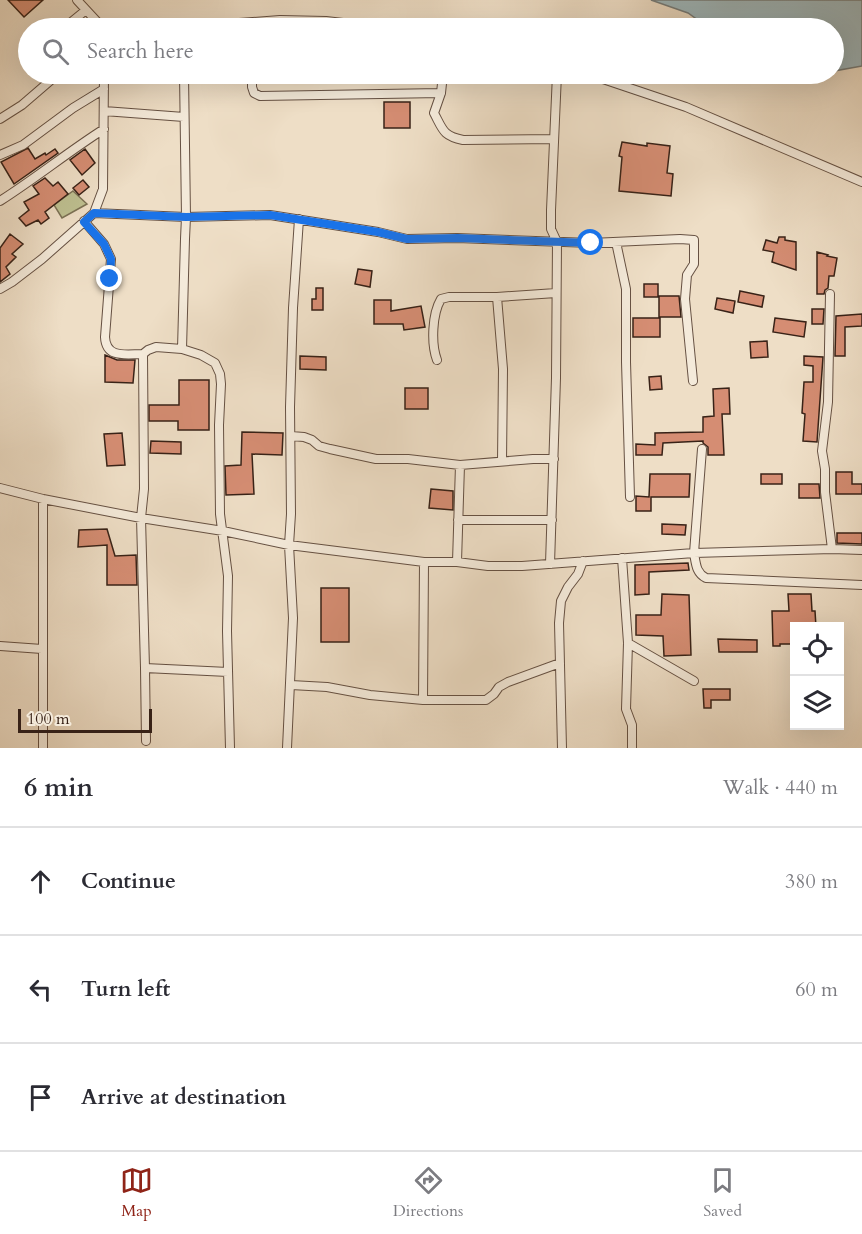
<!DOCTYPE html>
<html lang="en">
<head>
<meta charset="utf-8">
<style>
  :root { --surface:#fff; --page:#f2f2f3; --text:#2b2b33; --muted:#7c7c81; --line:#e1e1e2; --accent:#8f2418 }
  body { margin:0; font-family:Cardo,serif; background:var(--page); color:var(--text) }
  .controls { position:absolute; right:18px; bottom:18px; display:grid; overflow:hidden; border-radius:0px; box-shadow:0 6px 24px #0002 }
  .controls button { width:54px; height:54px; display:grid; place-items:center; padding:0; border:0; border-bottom:2px solid var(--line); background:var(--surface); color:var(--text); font:30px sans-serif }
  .scale { position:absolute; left:18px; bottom:15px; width:134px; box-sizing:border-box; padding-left:6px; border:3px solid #382217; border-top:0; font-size:16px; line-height:21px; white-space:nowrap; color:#382217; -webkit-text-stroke:4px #f4eada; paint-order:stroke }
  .stop { position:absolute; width:18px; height:18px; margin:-14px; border:4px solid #1a73e8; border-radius:50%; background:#fff }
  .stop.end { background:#1a73e8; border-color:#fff; box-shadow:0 2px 6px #0008 }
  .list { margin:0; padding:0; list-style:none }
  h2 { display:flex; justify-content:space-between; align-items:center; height:78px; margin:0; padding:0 24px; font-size:26px }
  h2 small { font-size:20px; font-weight:400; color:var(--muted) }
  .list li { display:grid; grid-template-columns:39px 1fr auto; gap:18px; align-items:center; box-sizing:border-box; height:108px; padding:0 24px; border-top:2px solid var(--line) }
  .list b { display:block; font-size:22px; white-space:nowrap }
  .list em { font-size:20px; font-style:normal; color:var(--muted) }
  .icon { flex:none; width:33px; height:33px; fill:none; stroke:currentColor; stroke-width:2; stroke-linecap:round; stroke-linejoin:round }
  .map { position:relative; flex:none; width:862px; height:748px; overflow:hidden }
  .search { position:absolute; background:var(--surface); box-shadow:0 6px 24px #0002; left:18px; right:18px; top:18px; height:66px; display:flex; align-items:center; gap:15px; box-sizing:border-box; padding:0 21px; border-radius:33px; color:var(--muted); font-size:22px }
  .sheet { height:402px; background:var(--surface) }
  nav { display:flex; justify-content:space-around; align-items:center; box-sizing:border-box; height:84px; border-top:2px solid var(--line); background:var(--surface); font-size:16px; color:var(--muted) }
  nav a { display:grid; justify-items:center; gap:3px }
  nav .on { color:var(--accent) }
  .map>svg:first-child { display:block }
</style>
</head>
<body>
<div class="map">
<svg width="862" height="748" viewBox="0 0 862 748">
  <rect width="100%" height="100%" fill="#eedec6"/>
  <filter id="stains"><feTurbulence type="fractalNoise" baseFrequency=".00333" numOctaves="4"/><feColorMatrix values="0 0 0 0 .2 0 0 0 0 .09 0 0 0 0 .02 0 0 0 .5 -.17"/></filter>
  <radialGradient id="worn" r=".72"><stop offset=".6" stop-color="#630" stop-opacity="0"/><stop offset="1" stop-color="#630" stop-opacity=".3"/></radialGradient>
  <path fill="#bec091" stroke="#7b7154" stroke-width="1.5" d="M73 191 87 204 62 218 54 205Z"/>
  <path fill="#9eb9bf" stroke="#757d7c" stroke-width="1.5" d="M651 0H862V66L834 71V28H709L688 13Z"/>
  <path fill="#d58d73" stroke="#382217" stroke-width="1.5" d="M8 0H43L24 17Z
    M384 102H410V128H384Z
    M622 142 647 146V143L670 146 667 173 673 174 671 196 619 191 622 157 619 156Z
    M28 148 35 159 45 153 46 155 55 149 58 153 14 184 1 162Z
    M85 149 95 163 82 175 70 160Z
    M45 178 53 186 58 182 68 194 45 212 49 218 41 224 38 220 26 226 19 218 29 210 24 202 39 194 33 186Z
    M83 180 89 187 79 195 73 188Z
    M10 234 23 244 12 254 16 257 6 267 10 274 0 282V248Z
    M779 237H785V240L796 242V270L772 262 774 252 763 250 766 240 777 243Z
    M817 252 828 255 827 256 837 258 834 276H829L828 288 825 290 824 294H817Z
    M358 269 372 271 370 287 355 284Z
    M644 284H658V297H644Z
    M316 288H323V310H312V299H316Z
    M740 291 764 296 762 307 738 302Z
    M659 296H679L681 317H659Z
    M717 298 735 301 733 313 715 309Z
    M374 300H391V311L421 306 425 327 404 330 403 324H374Z
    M812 309H824L823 324H812Z
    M862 314V326L845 327V356H835L836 316Z
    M633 318H660V337H633Z
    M775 318 806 322 804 337 773 332Z
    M767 341 768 357 751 358 750 342Z
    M105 355 117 360H135L133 383 105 382Z
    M300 356 326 357V370L300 369Z
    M804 356 823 357 817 442 803 441 805 414 802 413 804 382H813V366L804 365Z
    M661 376 662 389 650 390 649 377Z
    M179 380H209V430H178V421H149V405H179Z
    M405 388H428V409H405Z
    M729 388 730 414H722L724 455H708V447L703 443V441L663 443 662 455H636V444L655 445V433L703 432V417L714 416 713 389Z
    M242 432 283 433 282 455 252 454 254 494 226 495 225 466 241 465Z
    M122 433 125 465 107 466 104 434Z
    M151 441 181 442V454L150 453Z
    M836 472H852V484H862V494H836Z
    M650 474H690L689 497H651V511H636V496L649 497Z
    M761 474H782V484H761Z
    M799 484H819L820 498H799Z
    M431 489 453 491V510L429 508Z
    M662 524 686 525 685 535 662 534Z
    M107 529 115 556 136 555 137 585H107V545L78 547 79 530Z
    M837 533H862V544L837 543Z
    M688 563 689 570 649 572V594L635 595V565Z
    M321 588H349V642H321Z
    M662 594 689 595 691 655 664 656 663 636 636 635V615H661Z
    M788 594H811L812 611H815L816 627H795V644H780V646H773L772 611H789Z
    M718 639 757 640V652H719Z
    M703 689H730V700H711V708H704Z"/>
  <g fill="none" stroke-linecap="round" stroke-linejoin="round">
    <g stroke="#665143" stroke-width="10">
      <path id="street" d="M77 0 101 26V28
        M101 26 184 27 280 20 326 21 385 28
        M64 28 86 10
        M28 59V58
        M252 74V87L254 93 260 96 441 93
        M443 74 441 93 434 113C443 130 443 136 463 140L554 139
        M588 74 686 107 862 182
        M104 111 184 117
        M0 119 22 105 58 74
        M0 155 23 145 73 108 104 89
        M0 201C36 178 68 152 104 129
        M94 213 186 217 270 215 378 232 407 239 457 238 591 243 680 239 694 240V264L687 275 685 299 693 381
        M84 221 104 244 111 259 105 337C106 359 126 354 143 354L148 350 156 347 182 349 201 355 215 363 220 374 221 384 219 425 220 514 228 576 227 631 230 748
        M616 242 626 289V362L630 497
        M0 289 12 282 42 259 94 213 103 189 104 74
        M830 294 828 402 822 451 825 469V492L832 549
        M497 297 503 369 502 461
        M182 349 185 239 186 217 184 74
        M143 354 144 489 141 518 145 668 146 741
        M437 360C431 344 432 314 441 299L449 297H497L556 293
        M291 436 304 437 312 440 319 446 330 449 376 459H408L460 465 533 459H554
        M702 449 694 553C696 564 696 573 706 578L862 585
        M0 488 43 499 141 518 223 531 289 545 424 562H457L488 566H522L694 553 832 549 862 550
        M43 499V748
        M458 520H552
        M622 558 628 643 626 709 632 725V748
        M457 562 460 465
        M550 564 556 378 557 242 551 229V210L557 74
        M628 643 694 681
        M0 646 42 649
        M145 668 228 672
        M291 685 327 687 370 695 423 700H486L494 694 499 687 508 682 560 663
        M423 700 424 562
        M287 748 293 618 289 545 291 514 290 407 293 308 299 219
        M562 748 559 623 561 601 568 587 578 574 583 561"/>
    </g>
    <use href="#street" stroke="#f4eada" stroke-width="8"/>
  </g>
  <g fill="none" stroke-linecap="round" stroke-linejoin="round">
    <path stroke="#1a73e8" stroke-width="8" d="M110 279 111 259 104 244 84 222 94 213 186 217 270 215 378 232 407 239 458 238 591 243"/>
  </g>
  <rect width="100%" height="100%" filter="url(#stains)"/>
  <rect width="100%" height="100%" fill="url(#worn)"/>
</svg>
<div class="controls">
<button><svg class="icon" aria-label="locate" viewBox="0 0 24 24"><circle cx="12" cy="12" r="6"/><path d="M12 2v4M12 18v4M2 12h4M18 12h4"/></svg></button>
<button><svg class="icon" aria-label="layers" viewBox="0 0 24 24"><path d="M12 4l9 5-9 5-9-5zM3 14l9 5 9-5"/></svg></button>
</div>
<div class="scale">100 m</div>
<div class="stop" style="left:591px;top:243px"></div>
<div class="stop end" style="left:110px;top:279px"></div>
<div class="search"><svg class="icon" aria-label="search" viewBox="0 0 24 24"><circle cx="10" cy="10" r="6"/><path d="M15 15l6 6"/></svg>Search here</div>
</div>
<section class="sheet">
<h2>6 min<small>Walk · 440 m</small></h2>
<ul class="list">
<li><svg class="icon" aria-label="ahead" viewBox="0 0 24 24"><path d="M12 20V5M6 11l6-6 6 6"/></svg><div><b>Continue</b></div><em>380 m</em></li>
<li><svg class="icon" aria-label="left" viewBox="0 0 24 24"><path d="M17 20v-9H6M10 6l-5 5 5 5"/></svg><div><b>Turn left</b></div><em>60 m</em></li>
<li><svg class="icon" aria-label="arrive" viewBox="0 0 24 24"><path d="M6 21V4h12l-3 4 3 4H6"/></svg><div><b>Arrive at destination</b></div></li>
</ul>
</section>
<nav>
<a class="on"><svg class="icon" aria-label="map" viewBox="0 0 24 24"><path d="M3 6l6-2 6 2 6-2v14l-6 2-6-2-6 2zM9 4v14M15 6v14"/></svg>Map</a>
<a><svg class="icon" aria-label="directions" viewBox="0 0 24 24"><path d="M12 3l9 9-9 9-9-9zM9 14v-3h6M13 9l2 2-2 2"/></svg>Directions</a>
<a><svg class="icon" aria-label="saved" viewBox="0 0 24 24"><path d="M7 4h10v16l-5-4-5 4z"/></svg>Saved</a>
</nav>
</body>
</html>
